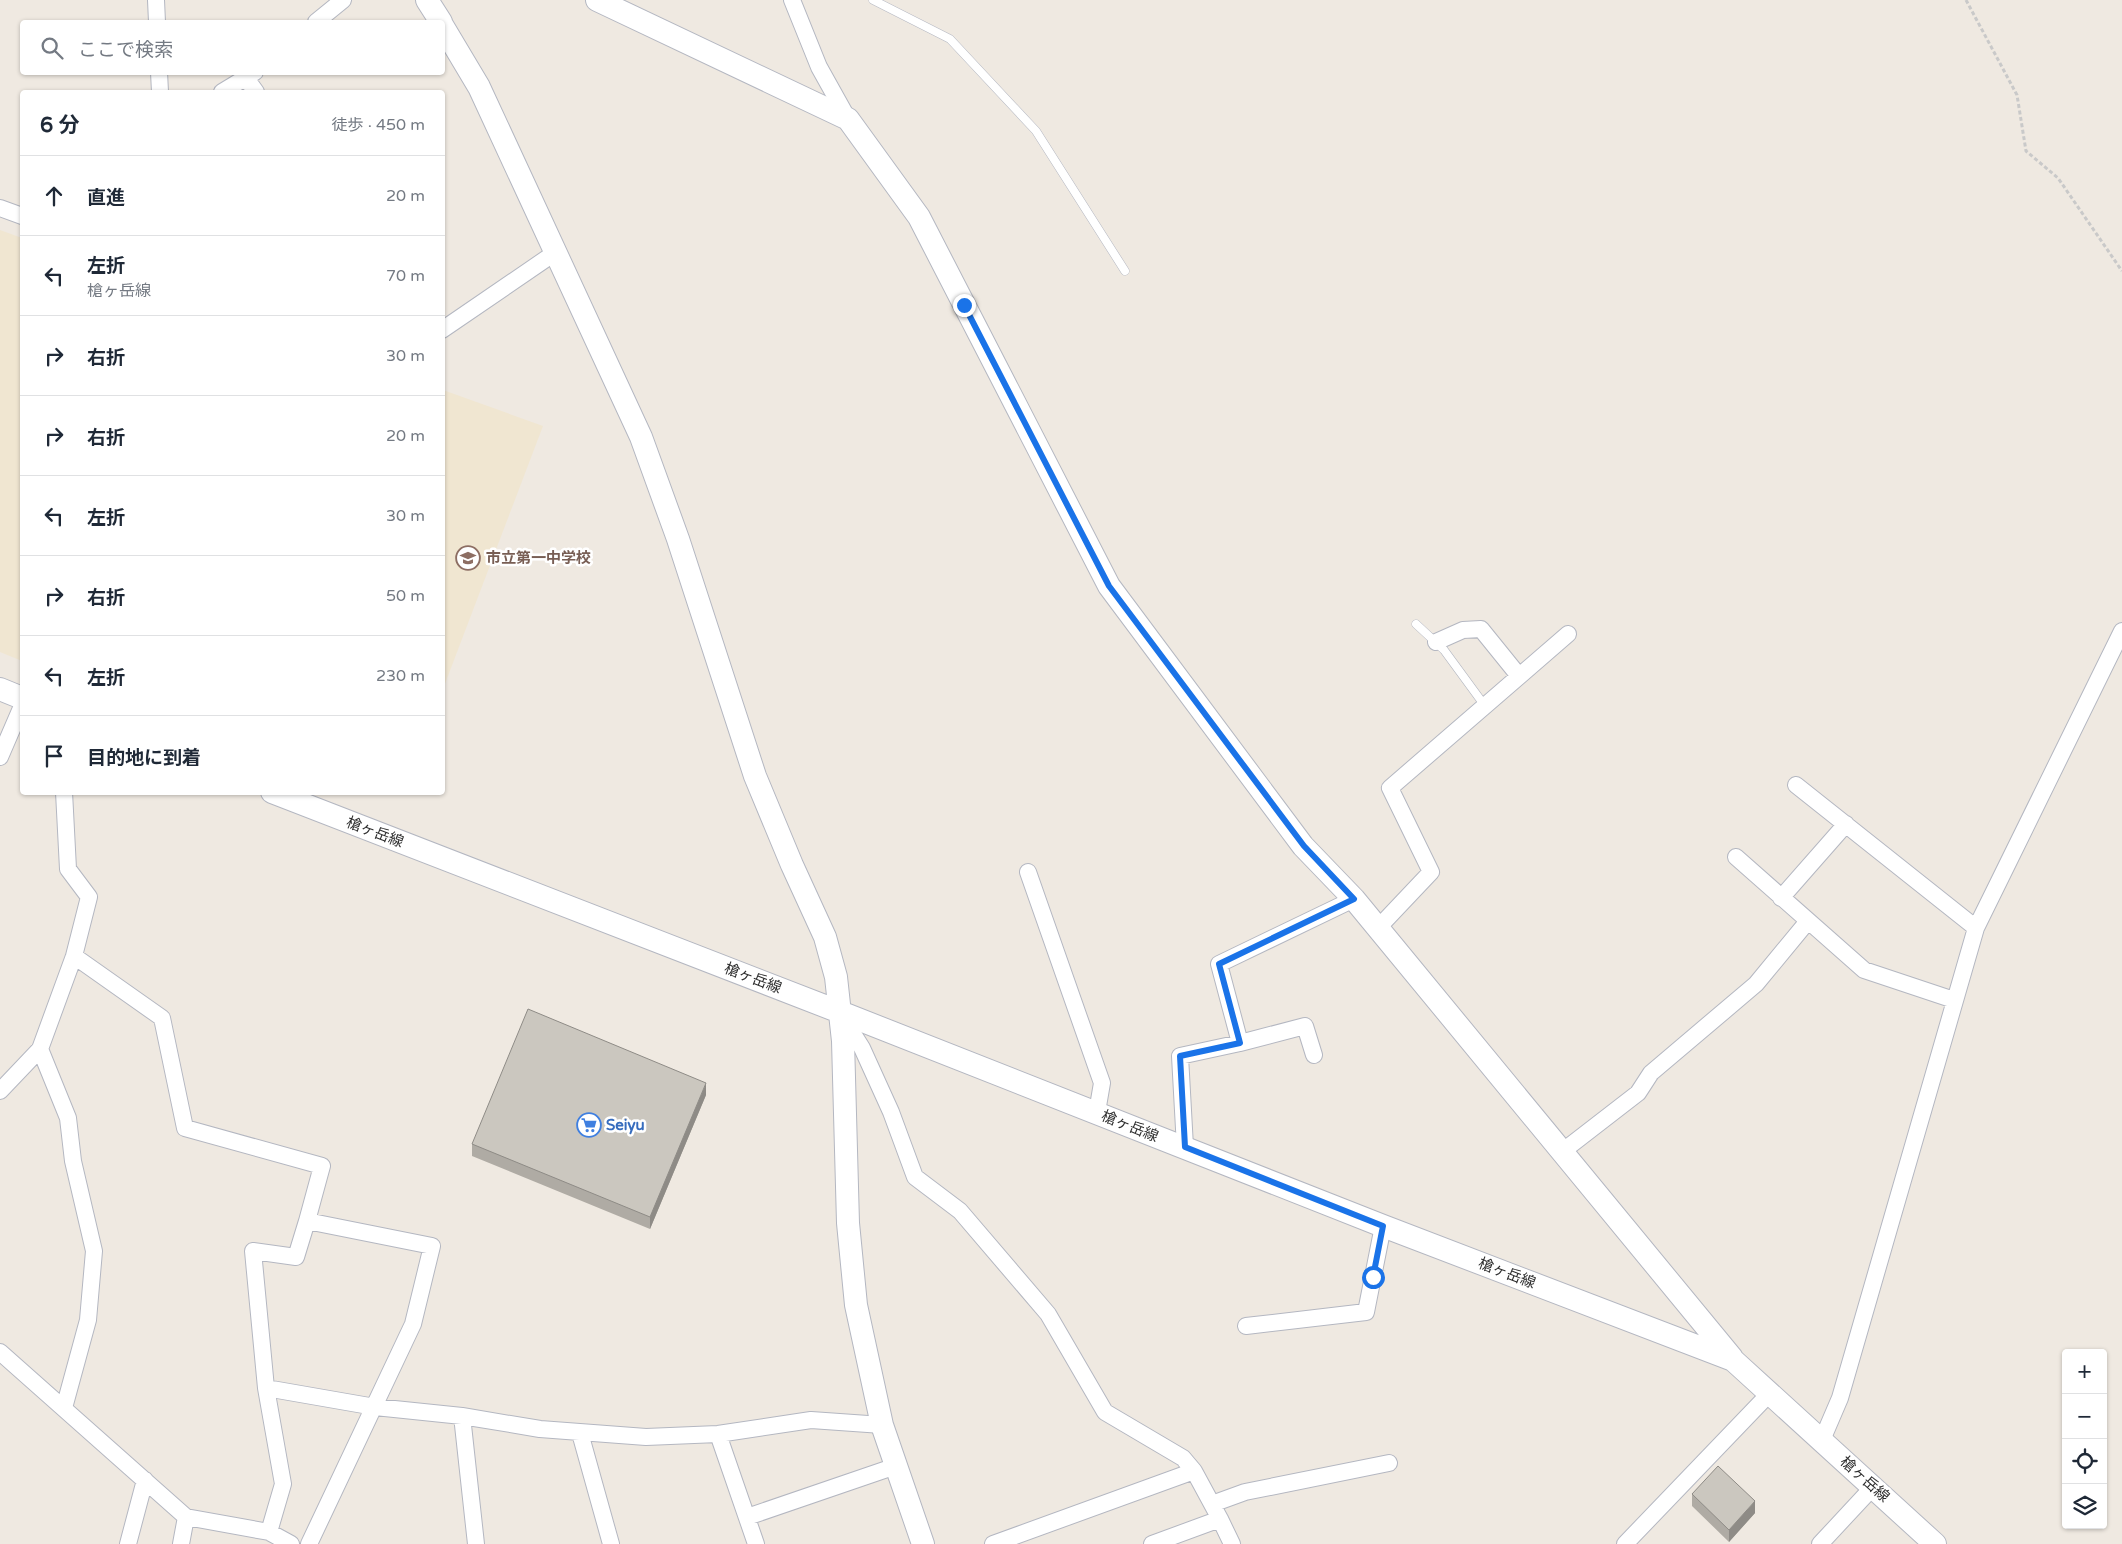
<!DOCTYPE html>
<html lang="ja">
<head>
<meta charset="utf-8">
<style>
  :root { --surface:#fff; --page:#f2f2f3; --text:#1f2937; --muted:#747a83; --line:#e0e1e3 }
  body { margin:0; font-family:"Varela Round","Noto Sans JP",sans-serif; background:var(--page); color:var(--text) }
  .controls { position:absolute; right:15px; bottom:15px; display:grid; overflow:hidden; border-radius:5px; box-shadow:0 1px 4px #0004 }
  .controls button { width:45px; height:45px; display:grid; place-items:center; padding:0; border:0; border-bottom:1px solid var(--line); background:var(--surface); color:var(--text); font:25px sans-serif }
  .stop { position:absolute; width:15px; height:15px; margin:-11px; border:4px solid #1a73e8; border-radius:50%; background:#fff }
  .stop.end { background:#1a73e8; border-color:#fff; box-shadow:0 1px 5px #0008 }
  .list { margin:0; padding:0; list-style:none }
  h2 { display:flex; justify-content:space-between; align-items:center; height:65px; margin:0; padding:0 20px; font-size:21px }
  h2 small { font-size:16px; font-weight:400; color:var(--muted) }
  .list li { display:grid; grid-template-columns:32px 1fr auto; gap:15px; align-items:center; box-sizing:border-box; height:80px; padding:0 20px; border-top:1px solid var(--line) }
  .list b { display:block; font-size:19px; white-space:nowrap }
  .list p { margin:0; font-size:16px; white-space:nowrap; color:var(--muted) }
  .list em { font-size:16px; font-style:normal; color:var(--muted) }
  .icon { flex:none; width:28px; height:28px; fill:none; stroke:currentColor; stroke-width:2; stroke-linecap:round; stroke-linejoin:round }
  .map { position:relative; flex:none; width:2122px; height:1544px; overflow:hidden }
  .search { position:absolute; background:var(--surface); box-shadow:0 1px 4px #0004; left:20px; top:20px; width:425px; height:55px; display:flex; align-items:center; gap:12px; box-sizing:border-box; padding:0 18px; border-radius:5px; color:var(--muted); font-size:19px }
  .panel { position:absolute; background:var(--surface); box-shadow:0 1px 4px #0004; left:20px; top:90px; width:425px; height:705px; border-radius:5px }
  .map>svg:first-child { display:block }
</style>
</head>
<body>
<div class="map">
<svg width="2122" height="1544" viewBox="0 0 2122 1544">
  <rect width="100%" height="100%" fill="#efe9e1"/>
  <path fill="#f0e6d1" d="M0 230 22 238V661L0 652Z
    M443 390 543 426 443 689 442 390Z"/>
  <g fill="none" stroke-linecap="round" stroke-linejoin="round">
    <g stroke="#b4b7c1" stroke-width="9">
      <path id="lane" d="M873 0 950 39 1036 131 1125 271
        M1416 624 1444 650 1485 706"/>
    </g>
    <g stroke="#b4b7c1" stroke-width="18">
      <path id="street" d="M156 0 157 22
        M792 0 819 67 848 119
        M316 22 343 0
        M159 72 160 92
        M246 78 256 92
        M222 92 255 72
        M0 208 22 216
        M442 330 556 252
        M1436 642 1463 630 1481 629 1519 676
        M0 757 22 706
        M1796 785 1976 928
        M1736 857 1864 970 1954 1000
        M1028 872 1102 1083 1097 1112
        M1781 898 1846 824
        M1378 928 1431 872 1390 788 1568 634
        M74 956 162 1018 185 1128 322 1166 307 1221
        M842 1016 862 1048 891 1112 915 1177 960 1211 1048 1314 1105 1412 1183 1458 1194 1471
        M1240 1043 1305 1026 1314 1055
        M40 1049 68 1118 73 1161 94 1251 88 1320 64 1408
        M0 1091 40 1049 74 956 89 897 68 869 64 792
        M1185 1147 1180 1056 1240 1043 1219 964 1354 899
        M1563 1151 1638 1093 1651 1073 1756 984 1808 921
        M1246 1326 1366 1312 1383 1226
        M0 1352 186 1517 269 1532 291 1544
        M266 1388 375 1407 462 1416 540 1429 646 1437 718 1434 811 1420 882 1425
        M462 1416 476 1544
        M580 1433 611 1544
        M718 1434 756 1544
        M1822 1440 1840 1398 1976 928 2122 631
        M1212 1504 1245 1492 1389 1463
        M747 1517 896 1466
        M269 1532 283 1484 266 1388 253 1251 296 1257 307 1221 432 1246 413 1324 309 1544
        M128 1544 145 1480
        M181 1544 186 1517
        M993 1544 1194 1471 1220 1519
        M1152 1544 1220 1519 1232 1544
        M1625 1544 1769 1394
        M1820 1544 1873 1487"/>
    </g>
    <g stroke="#b4b7c1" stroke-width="24">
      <path id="secondary" d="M427 0 441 22
        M597 0 848 119 919 217 1109 586 1303 846 1354 899 1732 1358
        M442 25 479 87 641 437 678 539 755 776 792 865 825 937 836 977 843 1041 848 1223 856 1305 882 1425 923 1544
        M0 689 22 698
        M272 792 840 1012 1383 1226 1733 1360 1935 1544"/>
    </g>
    <path stroke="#c9c9c9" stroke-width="3" stroke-dasharray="4 2.5" stroke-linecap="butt" d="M1966 0 2017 95 2026 151 2058 178 2122 271"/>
    <use href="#lane" stroke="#fff" stroke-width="8"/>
    <use href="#street" stroke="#fff" stroke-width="16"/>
    <use href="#secondary" stroke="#fff" stroke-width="22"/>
  </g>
  <path fill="#afaba4" d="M706 1095 650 1229 472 1156V1144Z
    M1692 1494 1755 1513 1729 1542 1692 1506Z"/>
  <path fill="#8e8b86" d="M706 1083V1095L650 1229V1217Z
    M1755 1501V1513L1729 1542V1530Z"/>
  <path fill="#cbc7bf" stroke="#8e8b86" d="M528 1009 706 1083 650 1217 472 1144Z
    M1718 1466 1755 1501 1729 1530 1692 1494Z"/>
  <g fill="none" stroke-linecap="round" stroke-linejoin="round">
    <path stroke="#1a73e8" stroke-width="6" d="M964 305 1109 586 1304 846 1354 899 1219 964 1240 1043 1180 1056 1185 1147 1383 1226 1373 1277"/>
  </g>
  <defs>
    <g id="school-ring" transform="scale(1.25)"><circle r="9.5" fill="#fff" stroke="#8d6e63" stroke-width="1.5"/><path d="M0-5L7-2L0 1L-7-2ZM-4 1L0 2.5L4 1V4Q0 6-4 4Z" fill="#8d6e63"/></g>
    <g id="supermarket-ring" transform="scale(1.25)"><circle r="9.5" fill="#fff" stroke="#3f7fe0" stroke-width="1.5"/><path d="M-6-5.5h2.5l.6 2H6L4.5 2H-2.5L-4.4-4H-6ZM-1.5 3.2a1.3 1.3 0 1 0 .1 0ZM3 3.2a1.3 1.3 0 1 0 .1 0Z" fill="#3f7fe0"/></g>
  </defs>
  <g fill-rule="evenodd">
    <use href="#school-ring" x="468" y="558"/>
    <use href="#supermarket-ring" x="589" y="1125"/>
  </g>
  <g text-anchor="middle" stroke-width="5" stroke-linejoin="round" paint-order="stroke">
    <g font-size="15" font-weight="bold" fill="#785e54" stroke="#fff" text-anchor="start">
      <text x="486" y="563">市立第一中学校</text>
    </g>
    <g font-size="15" fill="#2e2e2e" stroke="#fff">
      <text transform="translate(375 832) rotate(21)" y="5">槍ヶ岳線</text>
      <text transform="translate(753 978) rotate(21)" y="5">槍ヶ岳線</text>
      <text transform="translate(1130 1126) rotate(22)" y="5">槍ヶ岳線</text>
      <text transform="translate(1507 1273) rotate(21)" y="5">槍ヶ岳線</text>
      <text transform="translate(1865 1479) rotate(42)" y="5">槍ヶ岳線</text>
    </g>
    <g font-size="15" font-weight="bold" fill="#366cbe" stroke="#fff" text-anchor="start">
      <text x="606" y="1130">Seiyu</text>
    </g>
  </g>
</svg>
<div class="controls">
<button>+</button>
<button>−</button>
<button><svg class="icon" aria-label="locate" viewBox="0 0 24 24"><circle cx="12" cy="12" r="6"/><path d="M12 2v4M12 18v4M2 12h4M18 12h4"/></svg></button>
<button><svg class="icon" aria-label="layers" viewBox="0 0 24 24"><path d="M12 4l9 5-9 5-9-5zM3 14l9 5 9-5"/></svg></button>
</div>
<div class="stop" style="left:1373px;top:1277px"></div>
<div class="stop end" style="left:964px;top:305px"></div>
<div class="search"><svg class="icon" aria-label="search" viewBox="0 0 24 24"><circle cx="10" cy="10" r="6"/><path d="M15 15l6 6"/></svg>ここで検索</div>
<section class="panel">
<h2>6 分<small>徒歩 · 450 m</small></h2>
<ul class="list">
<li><svg class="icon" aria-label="ahead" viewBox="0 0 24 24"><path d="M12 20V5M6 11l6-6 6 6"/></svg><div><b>直進</b></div><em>20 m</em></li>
<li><svg class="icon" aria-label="left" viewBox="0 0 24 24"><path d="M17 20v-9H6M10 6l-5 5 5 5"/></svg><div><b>左折</b><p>槍ヶ岳線</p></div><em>70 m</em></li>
<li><svg class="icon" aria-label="right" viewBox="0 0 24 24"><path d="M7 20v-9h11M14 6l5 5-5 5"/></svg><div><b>右折</b></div><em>30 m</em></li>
<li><svg class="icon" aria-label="right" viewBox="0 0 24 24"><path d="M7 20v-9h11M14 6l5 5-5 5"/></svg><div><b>右折</b></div><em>20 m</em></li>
<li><svg class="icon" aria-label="left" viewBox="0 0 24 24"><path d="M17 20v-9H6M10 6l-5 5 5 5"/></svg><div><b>左折</b></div><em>30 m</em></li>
<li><svg class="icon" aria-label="right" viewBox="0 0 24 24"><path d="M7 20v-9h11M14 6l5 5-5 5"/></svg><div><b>右折</b></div><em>50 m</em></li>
<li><svg class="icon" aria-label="left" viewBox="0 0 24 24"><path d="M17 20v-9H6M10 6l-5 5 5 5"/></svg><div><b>左折</b></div><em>230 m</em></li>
<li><svg class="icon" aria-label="arrive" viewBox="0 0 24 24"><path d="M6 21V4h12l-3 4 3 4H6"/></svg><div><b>目的地に到着</b></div></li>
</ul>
</section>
</div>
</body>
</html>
